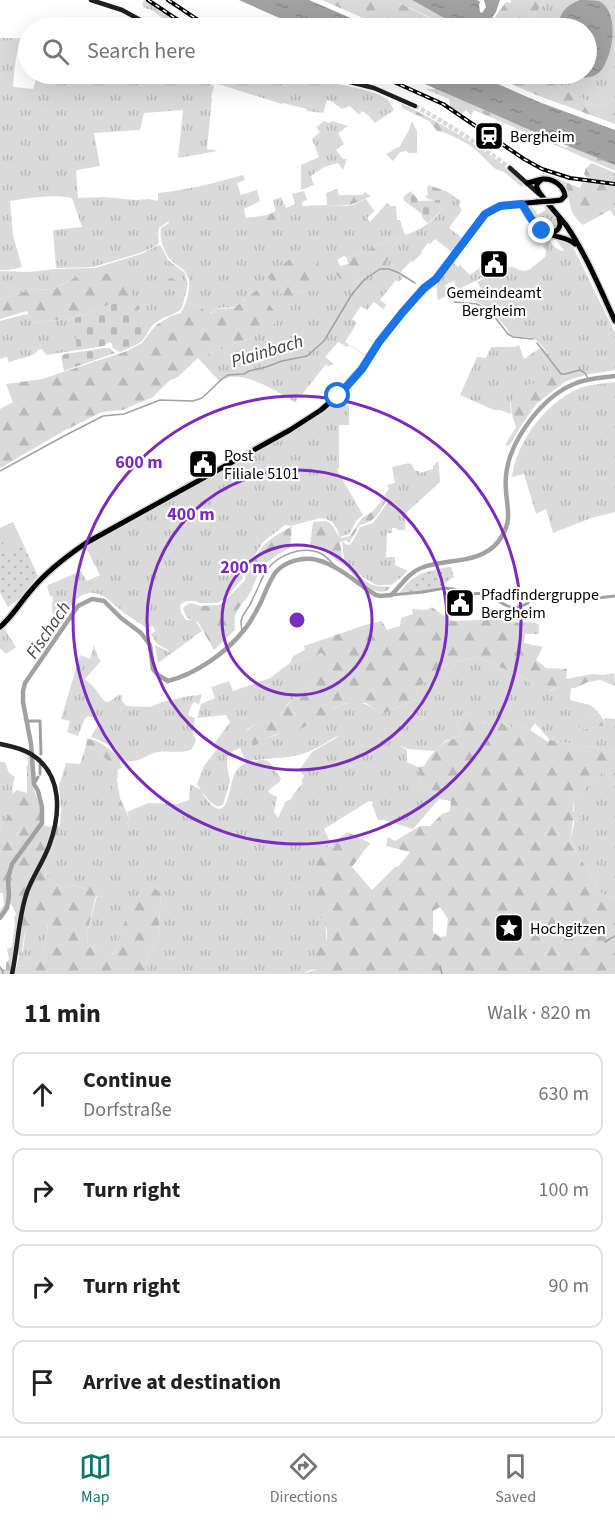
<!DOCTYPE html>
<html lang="en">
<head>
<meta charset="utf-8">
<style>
  :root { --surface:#fff; --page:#f2f2f2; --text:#202124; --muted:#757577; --line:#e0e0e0; --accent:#0f766e }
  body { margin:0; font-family:"Source Sans 3",sans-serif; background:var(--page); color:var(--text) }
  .stop { position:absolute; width:18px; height:18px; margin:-14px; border:4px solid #1a73e8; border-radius:50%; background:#fff }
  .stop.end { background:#1a73e8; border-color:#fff; box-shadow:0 2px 6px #0008 }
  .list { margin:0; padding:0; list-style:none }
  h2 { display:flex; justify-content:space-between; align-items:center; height:78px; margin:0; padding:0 24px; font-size:26px }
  h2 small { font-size:20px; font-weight:400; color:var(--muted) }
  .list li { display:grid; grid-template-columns:39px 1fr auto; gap:18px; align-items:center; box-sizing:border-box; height:84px; margin:0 12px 12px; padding:0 12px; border:2px solid var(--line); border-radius:12px }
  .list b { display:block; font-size:22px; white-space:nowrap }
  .list p { margin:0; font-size:20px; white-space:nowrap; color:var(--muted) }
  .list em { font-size:20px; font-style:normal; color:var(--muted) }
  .icon { flex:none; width:33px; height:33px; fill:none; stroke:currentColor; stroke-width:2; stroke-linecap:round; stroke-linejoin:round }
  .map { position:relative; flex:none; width:615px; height:974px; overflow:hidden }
  .search { position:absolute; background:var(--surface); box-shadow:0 6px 24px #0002; left:18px; right:18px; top:18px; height:66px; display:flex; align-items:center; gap:15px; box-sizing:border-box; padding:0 21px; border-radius:33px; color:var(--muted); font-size:22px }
  .sheet { height:462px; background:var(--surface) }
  nav { display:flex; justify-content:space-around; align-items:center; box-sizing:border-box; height:84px; border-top:2px solid var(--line); background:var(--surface); font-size:16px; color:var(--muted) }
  nav a { display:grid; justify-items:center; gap:3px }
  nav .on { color:var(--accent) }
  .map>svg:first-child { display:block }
</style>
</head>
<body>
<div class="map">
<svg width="615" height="974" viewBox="0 0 615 974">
  <defs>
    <pattern id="grass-tufts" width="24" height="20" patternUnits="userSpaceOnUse" patternTransform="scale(1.5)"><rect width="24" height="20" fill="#dadada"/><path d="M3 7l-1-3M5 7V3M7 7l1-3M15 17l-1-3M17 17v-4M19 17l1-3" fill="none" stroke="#b9b9b9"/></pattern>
    <pattern id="forest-firs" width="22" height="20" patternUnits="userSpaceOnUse" patternTransform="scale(1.5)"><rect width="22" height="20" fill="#dadada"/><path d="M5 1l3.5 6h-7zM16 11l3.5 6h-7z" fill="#b9b9b9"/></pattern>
    <pattern id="cemetery-stones" width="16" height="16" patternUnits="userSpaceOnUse" patternTransform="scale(1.5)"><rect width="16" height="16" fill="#dadada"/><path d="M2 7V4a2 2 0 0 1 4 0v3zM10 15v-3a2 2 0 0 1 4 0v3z" fill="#b9b9b9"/></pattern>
    <pattern id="park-dots" width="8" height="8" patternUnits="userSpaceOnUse" patternTransform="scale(1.5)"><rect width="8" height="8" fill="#dadada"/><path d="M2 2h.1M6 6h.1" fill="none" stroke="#b9b9b9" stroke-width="1.8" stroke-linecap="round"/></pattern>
    <pattern id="water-ripples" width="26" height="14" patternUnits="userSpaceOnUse" patternTransform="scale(1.5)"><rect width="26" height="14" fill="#a1a1a1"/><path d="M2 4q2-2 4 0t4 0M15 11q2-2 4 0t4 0" fill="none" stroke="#898989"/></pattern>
  </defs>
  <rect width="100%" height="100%" fill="#fff"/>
  <path fill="url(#grass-tufts)" fill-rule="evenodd" d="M144 0 149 2 188 28H176L152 10 144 8 142 5Z
    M393 0H412L462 28H453Z
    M544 0H615V100L599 107 533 74H586V28H522L530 23Z
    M0 38H22C16 49 14 73 13 86L14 87 33 89 38 74H94L95 77 113 79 114 74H191L214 86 211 97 212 98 207 149 218 151 178 158 183 110 144 113 140 130 94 133 100 166 77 170 76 172 78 198 103 197 136 200 149 199 158 201V193C187 190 215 183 243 175L245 180 237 183 241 195 257 190 260 201 244 209 246 218 244 223 276 212 273 200 281 197 286 208 295 204 292 194 304 191 307 200 302 202V206L327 205 346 206 353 205 366 199 375 212H373L367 218 370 222 387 203 391 206H396L397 220H400L405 235C419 231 432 222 442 210L440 200H445L455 197 461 201 459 206 462 210 449 228 463 239 453 253 435 239 430 244 428 243 421 252 422 253 413 262 411 261 399 274 403 277 399 282 396 280 380 300 387 305 383 309 374 302 367 310 361 306 352 319 357 323 345 342 364 354H366L373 344 370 340 368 341 370 339 374 344 367 357 349 345 347 347 338 342 325 357 334 364 328 366 326 364 301 396 298 394 296 403C278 393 239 365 220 382L198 358 258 335 244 299C235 312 228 305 216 309 213 311 210 313 207 314L202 308 186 302C188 294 191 285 188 277 185 268 177 267 171 260 164 253 159 238 161 228L169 223V221L159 228 158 233 159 243 154 247 140 253 93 267 56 268 53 230 82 227 72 198C52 194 30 198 10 201L13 236 22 267 10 270H0ZM401 236V238L387 253 379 267 370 272 362 280H358L333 262 344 256 347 258ZM313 250 309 289 296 294Z
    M199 74H237L265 77 311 78 310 80C326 82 380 90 389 101 391 104 392 107 394 110L375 123 369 116 362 111 359 115 350 106 342 109 331 101 327 100 323 113 307 111V109L283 103 282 104 218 84Z
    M324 121 329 123 332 121 348 126 338 133 344 144 336 150 343 159H347L343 170 338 163 324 167 311 176 314 185 301 190V165L319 157 312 139 320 132 316 127Z
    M412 121 417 131V153H409L406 151 400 152 393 161 386 154 400 146 409 130Z
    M543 204H545L549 208V211L551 210 558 219 559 225 554 232C541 230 531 220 530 207L532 206 531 207 536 211 537 215 546 210Z
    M555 239 569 244 574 249 615 333V370L585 375 566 381C560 371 543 342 532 338 524 335 518 340 509 333L508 330 491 309 467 297 482 290 477 282 508 266 510 268 512 266 519 270 525 271 529 270 545 257 546 251 543 246 549 240C553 245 556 250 563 251L564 250Z
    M159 245 161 246 168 260 185 273 188 284 183 287H171L181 296 182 308C176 315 164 316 157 322 150 326 149 331 145 337 140 345 128 348 120 352L113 348 112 343 109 342 104 346 46 355 42 349 37 350V352C28 359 19 357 9 363L7 357 0 359V321L23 315 29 314 34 323 79 317 108 305 82 274 53 289 29 290 0 300V271L29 272 55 269 95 268 141 254Z
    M452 261 458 267 460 265 470 275 485 264 492 273 457 290 454 281 445 285 448 295 438 300C434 281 441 275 452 261Z
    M519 345 524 359 540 348 551 374 548 383 510 403 511 414 500 410H494L460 395 477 357 486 358 491 347H515Z
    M615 382V512L591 518 553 533 546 509 536 514 524 474 512 477C516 443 545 403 578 389 589 384 603 384 615 382Z
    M332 404 349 406V425H339V468L337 470 363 515 357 520 349 534 340 537 337 529 332 522 326 519 320 518 291 526 285 525 263 542 255 555 247 562 242 575 243 578 226 598 218 603H200L195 601H186L180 605 181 613 186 620H195L202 631 158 663 155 645 170 652V651L157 644 151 634 155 631 153 626 146 628C139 622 130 618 123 612 109 601 97 584 78 598 68 606 64 619 55 628L52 607 53 597 50 596 47 587 48 585 81 571 87 581 100 575 85 546 211 477 222 472 228 467 307 422Z
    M438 461 439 466 440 482 405 514V530H397L396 528H392V533H387L386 557H395V565L408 571 392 585C387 584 383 586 377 585 372 584 347 566 345 562 343 556 343 548 342 542L343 541 345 544 350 545 353 541 360 527 373 523 388 502 387 498 384 495 389 489 387 485 395 483 392 467 409 463 412 465 415 471H419L420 473 433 469V466Z
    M4 628 16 647 6 654 0 648V632Z
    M94 645 98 657 101 661 85 679C89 683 93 686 96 690 105 702 105 707 118 695H122V701L126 706 151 707 162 702 194 695 195 696 202 694 199 704 194 702 192 704 188 715 195 718 193 732 196 741 192 749C180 755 166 749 154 753 144 756 134 766 123 759 121 758 118 753 116 751 110 745 100 740 91 737L100 721 88 716 85 718 78 736 67 732 70 721 61 719 80 655 90 659Z
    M322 653 326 658 300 693 285 706 246 730 261 739 277 735 331 709C336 708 340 705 345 704 359 699 371 706 382 714L417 699 418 687 430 679 440 695 443 694V676L447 674 456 662 478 657 528 680 532 687 550 691 559 687H571L570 700 590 705 598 712 588 720 584 729 606 725 604 719 605 718 615 719V753L612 751 550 740 535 723 530 730 521 726 510 727 503 723 480 722 475 720 471 713 462 715 457 725 460 736 445 741 434 751 408 749 398 745 407 750V762L418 767 421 784 429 786 439 799 413 829 384 820H378L372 805 373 802 369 801 324 829 331 844 324 850 319 912V917L323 919C330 940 324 949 318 969L310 970 302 974H148L146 959 158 939 161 893 133 912 120 936 118 948 111 955 88 945 87 933 97 896 104 897 105 890 102 891 92 887 84 889C78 885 69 884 63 888L47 877 45 868 60 826 61 808 59 786 66 763 80 764 86 746 94 749 118 769 117 780 113 785 129 827H132L127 812 148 803 177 804 189 800 190 784 201 790 197 784 204 766 217 749 214 744 230 722 226 715 197 718 201 704 215 698 211 687 229 681 233 691 270 678 290 663ZM341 735 312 752 299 770 304 776 301 781 303 783 295 792 290 800 286 801 278 818 274 812 277 797 269 793 268 791 280 781 281 778C277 774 274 767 270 763 266 759 261 760 256 761 229 763 234 784 226 803 219 818 207 800 202 793 208 797 213 810 223 805L230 781 227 766V757L233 751 240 748 246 762C266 757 288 760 308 752 319 748 331 738 341 735Z
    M0 762H5L9 773 15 777 12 788 13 794 10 796V813L2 825 0 834Z
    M602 772 615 783V899L602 894 570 841 574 824V799Z
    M27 924H48L42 961 28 966 17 965 19 956H21C25 946 24 935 27 924Z"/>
  <path fill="url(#forest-firs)" fill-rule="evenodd" d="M322 0H393L450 28H386Z
    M511 0H544L530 23 522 28H487L506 2 511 3Z
    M488 74H533L599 107 615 100V124L539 96Z
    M425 89H436L530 130 542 138 566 148 569 146 609 162 615 165V171L474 110 471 116 466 110 462 114 450 107 449 99Z
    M401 103C444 125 489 150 524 183L522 187 504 172 495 169 476 150 466 143 446 133 437 131 429 121 402 108Z
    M592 163 615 173V217L610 210 583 225C568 213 570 201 566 185L542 174V173L580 188 582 183H587L588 180 584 174 586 168Z
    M428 185 446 191 455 197 447 202 428 199 425 196 428 195 427 190Z
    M337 189 339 195H362L365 192 371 196C352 206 348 206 327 205L326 193Z
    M278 209 287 210 289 215 285 218 244 224 246 218C257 216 269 217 278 209Z
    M401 236 402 237 401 238 387 253 390 255 384 267C375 268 368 274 362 280L340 279 334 271 333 262 337 259 340 266 348 264 347 258Z
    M313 250 325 281 317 292 309 289 296 294 294 301 288 303 267 276 297 254Z
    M100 273 120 275 140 308 134 316 123 310 108 305 79 317 34 323 27 311 0 319V300L29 290 53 289 82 274Z
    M172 278 180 283 183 287 188 284 182 308C181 297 181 295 171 287L161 288 159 284 166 279Z
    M257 290 280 318 274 324 258 335 198 358 178 377 170 380 153 397 123 410 102 412 62 432 0 468V409L13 402 6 384 42 379 127 351 142 343 156 325 171 316 181 313 186 302 202 308 207 313H211L216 309 234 308Z
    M541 347C552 355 559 369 566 381L536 404 519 429 509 446 505 445 516 427C511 413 506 398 521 389 524 387 526 385 529 384 541 381 545 392 551 374L540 348Z
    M384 498 386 501C378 514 376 521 360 525L349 543 346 540 340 542 343 562C351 569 366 584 376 586 381 587 386 586 391 587 380 599 364 585 355 577 351 574 349 569 346 566 343 564 340 563 337 561 327 553 325 545 310 545L313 522 326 521C336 525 335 535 342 538L350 536 362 518 372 512Z
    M292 526 290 548C276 555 265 561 258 575 254 582 253 590 248 596 238 610 233 611 235 630L214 650 198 622 187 618 183 609 185 606 190 603 201 606 219 605 226 600 245 580 247 566 255 558 263 546 272 538Z
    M432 607 448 619 453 621 504 619 519 623 521 621 536 623 539 625V634H525L524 643 543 647 536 660 546 668 567 669 566 679 592 674 603 675 614 673 615 686 600 680 588 682 575 688 559 687 543 693 535 692 528 680 478 657 456 662 447 674 443 676V694L440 695 430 679 418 687 417 699 382 714 366 703H347L331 709 327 716 294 732C286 730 270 737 261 739L258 744 253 746 246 731 260 721 261 715 283 703 286 706 300 693 325 658 322 653 290 663 293 656 305 650 304 646 365 625 382 621 387 630 400 626 401 618 413 614 412 609 427 610Z
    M598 712 607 725 584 729 579 733 576 732 585 719 588 720Z
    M471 713C477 723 485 725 494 719L510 727 521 726 530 730 548 742 550 740 612 751 615 753V783L602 772 574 799 573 811 581 818V820H573L570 841 602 894 615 899V974H302L318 969 315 943 327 939V931L323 919 319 917C318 905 315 893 312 880L315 876 314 864 324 850 347 832 370 843 352 867 372 890 395 867 399 866 410 852 386 846 388 837 395 841 420 826H430L442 814 450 811 451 801 439 799 429 786 421 784 418 767 424 766C436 748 439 743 460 736L457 725 462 715ZM440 907 448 919 446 936 440 937 433 932V911Z
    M87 739C100 739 110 750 120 758L121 768 118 769 94 749 86 746Z
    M27 755 32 758V784L41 809V824L50 827 54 825 60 826 45 868 47 877 63 888C69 884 78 885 84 889L92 886 102 891 108 887 112 889V893L104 897 96 896 87 933 88 945 112 955 118 948C120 935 123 924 129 913L133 912C134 900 143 890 154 888L161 893 158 939 146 959 148 974H14L17 965 28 966 30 962H33L35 963 42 960 48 925 28 924 25 932 21 956 14 952 11 974H0V968L6 970V963L9 959 7 949 12 947 15 923 14 918 16 914 11 904 6 907 0 915V911L4 904 3 893H0V834L2 825 10 813V796L17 790 27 793V771L26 768 28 764Z
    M117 780 120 798 133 827 130 828 111 795 113 785Z"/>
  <path fill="url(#cemetery-stones)" d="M411 191 419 201 440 200 442 210 428 223 423 219 421 213 403 200 404 196Z
    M119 303 123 310 134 316 147 333 141 342 120 352 113 348 112 343 109 342 104 346 77 350 74 318C90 316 103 305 119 303Z
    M104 348H109L115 353 64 371 61 356 65 354Z"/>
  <path fill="url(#park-dots)" d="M13 522 38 576 19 599 8 607 0 593V528Z
    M443 568 451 567 454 577C449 579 446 584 441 586 430 592 412 591 400 593 410 576 425 571 443 568Z"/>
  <path fill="#dadada" d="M13 523 24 546 8 554 0 536V529Z"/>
  <path fill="url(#water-ripples)" d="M239 0H309L374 28H302Z
    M412 0H477L480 2 479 5 480 12 482 13 486 7 484 0H500L496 12 485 28H462Z
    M580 0C586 0 593 0 599 1 615 9 615 37 609 54 606 61 604 70 597 74 593 77 588 77 584 78L576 74H586V28H557C560 13 566 5 580 0Z
    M402 74H475L539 102 615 130V165L546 137Z"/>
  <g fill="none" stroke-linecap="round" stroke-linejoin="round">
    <path stroke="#a1a1a1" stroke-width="1.5" d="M454 302 477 304 490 311 508 334 513 337 533 339
      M537 343 561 374H565L580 370 585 373 589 380
      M0 471 64 436 103 416 124 414 160 400 193 401 202 398 222 379 228 375 244 374 249 371 266 367 282 361 307 356 324 341 352 294 365 279 380 269H389L399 273 415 283
      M242 633C242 629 241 626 241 622 242 612 251 607 253 598 258 589 261 579 266 571 278 554 303 545 322 554 327 557 332 563 336 567
      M605 942 615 936
      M440 966 442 974
      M0 967 3 972V974"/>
    <path stroke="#a1a1a1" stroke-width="3" d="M391 595 423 592 445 588 453 589 470 594 487 593C503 602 508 614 528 603
      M535 599 542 595 588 599 615 596
      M26 721H40L41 754
      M40 774V765
      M34 784 38 777"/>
    <path stroke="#a1a1a1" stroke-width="4.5" d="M0 918 7 908 9 896 8 878 12 864 42 823V807L38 791 34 784 31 744 23 702V691L25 683 78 606 92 599 104 601 121 618 141 633 150 645 153 669 158 675 168 681C196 674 227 652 244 630 251 622 256 612 261 602 265 593 269 582 275 573 284 562 302 556 317 560 340 566 356 583 376 595L380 596 391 595C401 586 408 573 421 568 446 558 479 565 498 542 517 517 503 503 506 476 509 441 542 397 574 384 587 378 602 378 615 376"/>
    <path stroke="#d9d9d9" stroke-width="4.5" stroke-dasharray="4.5 2" stroke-linecap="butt" d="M415 106C449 124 480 145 510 168"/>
    <g stroke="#dbdbdb" stroke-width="8">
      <path id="primary" d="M541 180C538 183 536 184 537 188 539 195 560 217 566 225 586 254 600 289 615 321
        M527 183C533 182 537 180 543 179 553 178 564 186 565 196L561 200 553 201
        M522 204C527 217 538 231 552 235 561 238 568 238 575 244
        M550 233C558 232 562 226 559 219
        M0 627C13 616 21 601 33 588 48 570 67 556 86 543L290 430 321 410 344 390 361 369 379 342 402 313 414 299 436 279 485 214C501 203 518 204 537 202"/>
    </g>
    <path stroke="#202020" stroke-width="4.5" d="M91 0 122 10 155 28
      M247 74 334 78 374 88 415 106
      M510 168 539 194
      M0 744C10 746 21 748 31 754 63 774 61 814 49 846 43 862 33 876 27 892 18 918 18 947 12 974"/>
    <use href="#primary" stroke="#000" stroke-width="5"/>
    <g stroke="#000" stroke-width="4">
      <path id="rail" d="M148 0 190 28
        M168 0 210 28
        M376 74 443 104 524 159 542 169 570 178 615 184"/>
    </g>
    <use href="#rail" stroke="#fff" stroke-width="1.5" stroke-dasharray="4.5" stroke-linecap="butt"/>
    <g stroke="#dbdbdb" stroke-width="8" stroke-linecap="butt">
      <path id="primary-bridge" d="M537 202 553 201"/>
    </g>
    <use href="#primary-bridge" stroke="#000" stroke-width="5"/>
  </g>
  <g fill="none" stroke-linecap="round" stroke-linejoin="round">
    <path stroke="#1a73e8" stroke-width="8" d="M338 396 362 369 379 342 402 313 424 288 436 279 485 214 500 206 522 204 532 220 542 231"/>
  </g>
  <g fill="none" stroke="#7b2cbf" stroke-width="3">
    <circle cx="297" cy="620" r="75"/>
    <circle cx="297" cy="620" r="150"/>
    <circle cx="297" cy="620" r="224"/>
  </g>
  <defs>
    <g id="station-square" transform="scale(1.5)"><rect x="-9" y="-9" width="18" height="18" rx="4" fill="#000" stroke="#fff"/><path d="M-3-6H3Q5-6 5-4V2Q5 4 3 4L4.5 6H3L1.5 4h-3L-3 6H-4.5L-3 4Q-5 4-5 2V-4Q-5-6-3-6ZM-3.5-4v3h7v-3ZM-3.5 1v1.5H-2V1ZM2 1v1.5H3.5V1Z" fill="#fff"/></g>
    <g id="civic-square" transform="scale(1.5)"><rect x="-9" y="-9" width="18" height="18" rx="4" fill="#000" stroke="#fff"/><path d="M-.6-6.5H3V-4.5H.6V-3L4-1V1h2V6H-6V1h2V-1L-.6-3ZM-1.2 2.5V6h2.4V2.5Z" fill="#fff"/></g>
    <g id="sight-square" transform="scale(1.5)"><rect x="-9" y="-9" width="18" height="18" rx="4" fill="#000" stroke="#fff"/><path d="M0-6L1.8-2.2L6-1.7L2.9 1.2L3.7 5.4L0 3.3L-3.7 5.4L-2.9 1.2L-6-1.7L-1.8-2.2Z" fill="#fff"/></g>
  </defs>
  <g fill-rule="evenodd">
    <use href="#station-square" x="489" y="136"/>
    <use href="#civic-square" x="494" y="264"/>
    <use href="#civic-square" x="203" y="464"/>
    <use href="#civic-square" x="460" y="603"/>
    <use href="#sight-square" x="509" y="928"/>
  </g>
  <g text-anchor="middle" stroke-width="4.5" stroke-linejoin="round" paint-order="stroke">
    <g font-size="16" fill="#000" stroke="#fff" text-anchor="start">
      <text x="510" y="142">Bergheim</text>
      <text x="494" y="298" text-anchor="middle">Gemeindeamt<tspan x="494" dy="18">Bergheim</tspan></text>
      <text x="224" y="461">Post<tspan x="224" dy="18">Filiale 5101</tspan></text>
      <text x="481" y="600">Pfadfindergruppe<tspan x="481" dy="18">Bergheim</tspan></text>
      <text x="530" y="934">Hochgitzen</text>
    </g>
    <g font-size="18" font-style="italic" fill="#424242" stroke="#fff">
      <text transform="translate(267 351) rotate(-17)" y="6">Plainbach</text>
      <text transform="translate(48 630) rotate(-56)" y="6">Fischach</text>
    </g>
  </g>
  <circle cx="297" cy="620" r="9" fill="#7b2cbf" stroke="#fff" stroke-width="3"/>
  <g font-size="18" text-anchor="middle" font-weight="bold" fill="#7b2cbf" stroke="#fff" stroke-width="4.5" stroke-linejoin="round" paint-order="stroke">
    <text x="139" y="468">600 m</text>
    <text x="191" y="520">400 m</text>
    <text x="244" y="573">200 m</text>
  </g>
</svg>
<div class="stop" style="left:338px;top:396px"></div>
<div class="stop end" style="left:542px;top:231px"></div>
<div class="search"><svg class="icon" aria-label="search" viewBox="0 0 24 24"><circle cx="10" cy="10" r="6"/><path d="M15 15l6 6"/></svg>Search here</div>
</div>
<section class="sheet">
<h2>11 min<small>Walk · 820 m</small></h2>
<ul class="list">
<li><svg class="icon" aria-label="ahead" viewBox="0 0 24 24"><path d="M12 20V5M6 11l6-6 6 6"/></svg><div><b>Continue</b><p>Dorfstraße</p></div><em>630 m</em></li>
<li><svg class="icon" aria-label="right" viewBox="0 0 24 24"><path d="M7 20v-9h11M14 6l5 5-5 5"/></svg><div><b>Turn right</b></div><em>100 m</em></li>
<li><svg class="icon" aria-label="right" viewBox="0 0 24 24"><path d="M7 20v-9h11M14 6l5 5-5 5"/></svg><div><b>Turn right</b></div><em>90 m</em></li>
<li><svg class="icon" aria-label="arrive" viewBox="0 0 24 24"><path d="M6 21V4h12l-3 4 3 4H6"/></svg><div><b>Arrive at destination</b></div></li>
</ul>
</section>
<nav>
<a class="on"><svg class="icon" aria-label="map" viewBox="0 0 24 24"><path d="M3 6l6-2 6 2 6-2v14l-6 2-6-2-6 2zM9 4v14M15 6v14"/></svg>Map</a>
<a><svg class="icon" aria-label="directions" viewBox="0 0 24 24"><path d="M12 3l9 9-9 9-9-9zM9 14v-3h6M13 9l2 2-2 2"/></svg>Directions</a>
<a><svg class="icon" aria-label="saved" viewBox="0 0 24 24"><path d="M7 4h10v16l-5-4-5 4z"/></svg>Saved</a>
</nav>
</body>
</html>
